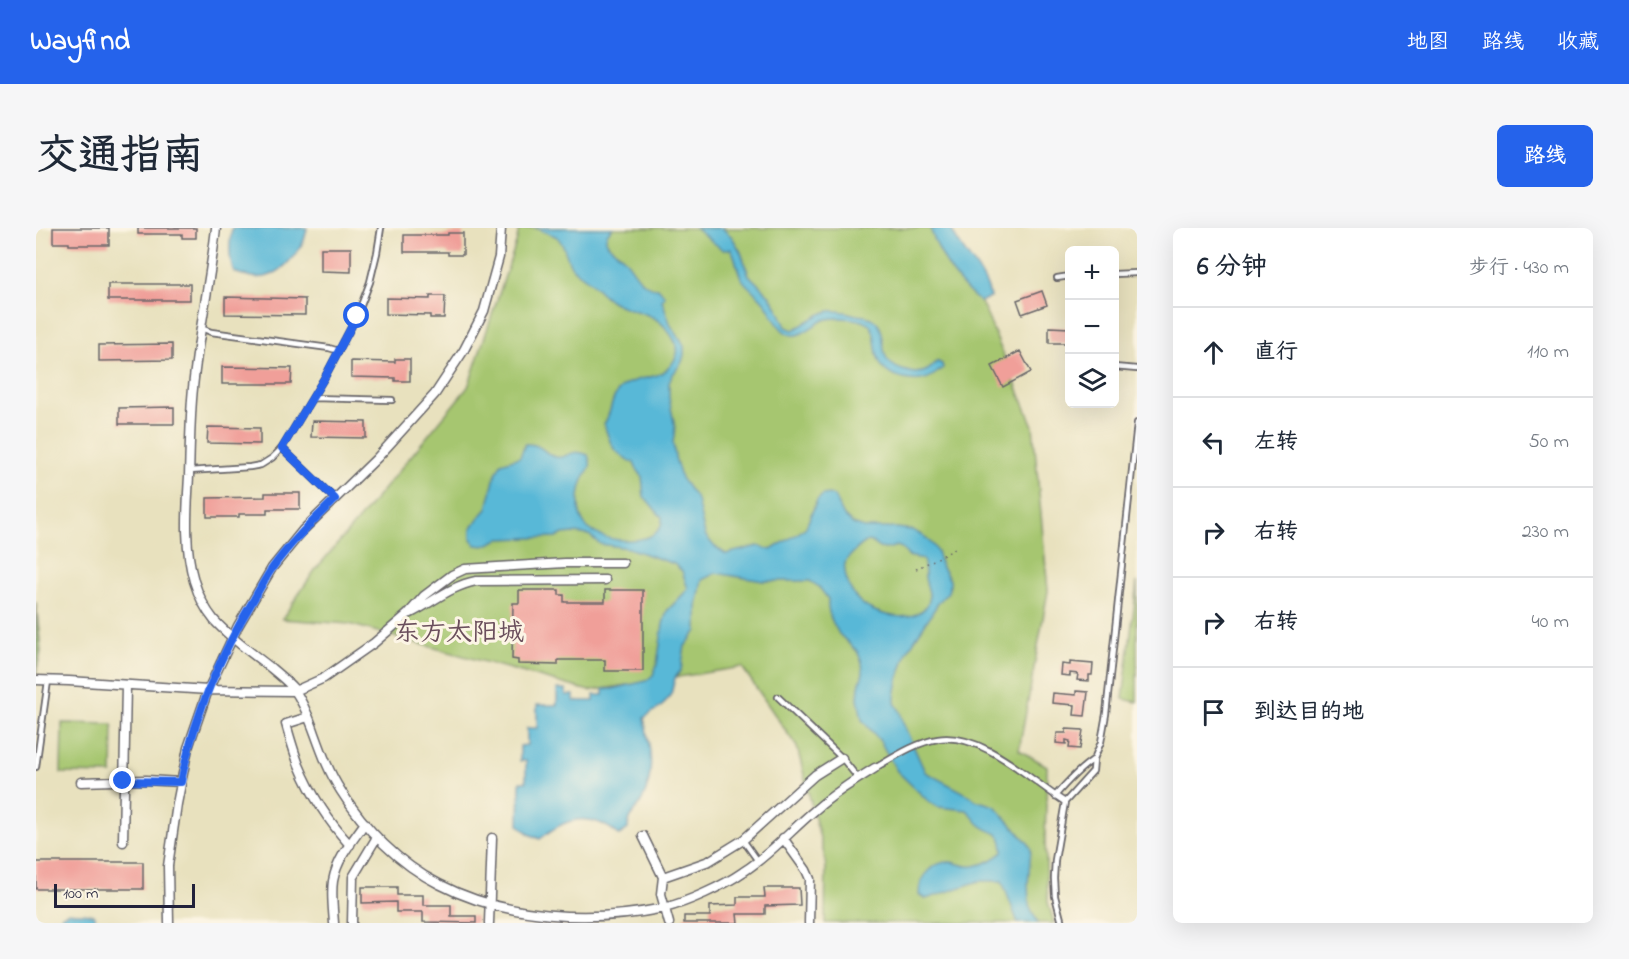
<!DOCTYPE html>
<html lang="zh">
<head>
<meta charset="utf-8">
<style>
  :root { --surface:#fff; --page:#f6f6f7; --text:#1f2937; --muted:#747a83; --line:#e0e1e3; --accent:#2563eb }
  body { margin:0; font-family:"Indie Flower","LXGW WenKai TC",sans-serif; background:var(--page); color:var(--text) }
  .controls { position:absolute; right:18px; top:18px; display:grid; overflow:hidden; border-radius:9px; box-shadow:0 6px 24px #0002 }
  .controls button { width:54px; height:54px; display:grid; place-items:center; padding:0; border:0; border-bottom:2px solid var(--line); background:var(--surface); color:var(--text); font:30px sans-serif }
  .scale { position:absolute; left:18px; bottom:15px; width:141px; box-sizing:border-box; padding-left:6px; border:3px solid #22223b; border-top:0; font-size:16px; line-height:21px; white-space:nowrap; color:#22223b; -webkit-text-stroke:4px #fcf5e5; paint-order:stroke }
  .stop { position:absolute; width:18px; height:18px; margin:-14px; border:4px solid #2563eb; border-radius:50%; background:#fff }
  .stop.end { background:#2563eb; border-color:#fff; box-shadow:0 2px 6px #0008 }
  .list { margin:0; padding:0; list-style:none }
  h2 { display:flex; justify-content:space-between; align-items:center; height:78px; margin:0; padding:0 24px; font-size:26px }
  h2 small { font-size:20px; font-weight:400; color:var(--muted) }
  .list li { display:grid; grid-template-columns:39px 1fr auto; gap:18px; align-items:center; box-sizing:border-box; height:90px; padding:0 24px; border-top:2px solid var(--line) }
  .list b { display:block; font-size:22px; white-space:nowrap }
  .list em { font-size:20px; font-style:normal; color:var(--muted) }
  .icon { flex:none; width:33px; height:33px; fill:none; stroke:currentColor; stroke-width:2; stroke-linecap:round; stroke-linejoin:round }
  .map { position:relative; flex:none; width:1101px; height:695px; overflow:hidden; border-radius:9px }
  header { display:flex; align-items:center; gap:36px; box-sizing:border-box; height:84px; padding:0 30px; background:var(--accent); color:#fff }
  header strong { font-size:28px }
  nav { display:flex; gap:33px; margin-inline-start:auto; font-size:21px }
  .intro { display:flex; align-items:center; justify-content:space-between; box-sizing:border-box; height:144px; padding:0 36px }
  h1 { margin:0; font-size:42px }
  .button { padding:15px 27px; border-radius:9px; background:var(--accent); color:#fff; font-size:21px; font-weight:700 }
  main { display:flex; gap:36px; padding:0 36px }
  aside { flex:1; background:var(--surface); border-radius:9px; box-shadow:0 6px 24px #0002 }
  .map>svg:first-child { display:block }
</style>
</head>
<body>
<header>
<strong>Wayfind</strong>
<nav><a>地图</a><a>路线</a><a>收藏</a></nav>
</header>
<div class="intro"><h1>交通指南</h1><a class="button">路线</a></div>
<main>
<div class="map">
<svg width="1101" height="695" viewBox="0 0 1101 695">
  <rect width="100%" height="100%" fill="#fcf5e5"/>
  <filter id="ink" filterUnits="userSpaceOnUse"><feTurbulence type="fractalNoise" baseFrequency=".0167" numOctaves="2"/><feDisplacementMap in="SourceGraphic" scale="12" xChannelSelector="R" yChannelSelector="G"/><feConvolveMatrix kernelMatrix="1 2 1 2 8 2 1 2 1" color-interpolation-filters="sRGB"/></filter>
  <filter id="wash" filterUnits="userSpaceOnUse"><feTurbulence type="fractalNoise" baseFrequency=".008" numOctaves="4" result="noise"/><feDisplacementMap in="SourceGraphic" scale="24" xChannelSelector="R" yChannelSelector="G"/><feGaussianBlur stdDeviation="1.35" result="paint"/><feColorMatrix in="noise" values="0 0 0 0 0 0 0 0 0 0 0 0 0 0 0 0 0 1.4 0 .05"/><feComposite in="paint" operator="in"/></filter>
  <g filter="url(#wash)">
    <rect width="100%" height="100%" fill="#e8e1be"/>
    <path fill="#a6c66f" stroke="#647455" stroke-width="1.5" d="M483 0H911L953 92 997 198 1012 363 983 522 1011 538 1009 613 1012 674 1018 695H789L790 634 761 519 706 439 553 463 313 396 246 391 279 342 328 285 432 159 481 12Z
      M1101 353V474L1087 471Z
      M26 495 77 496 76 546 25 545Z"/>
    <path fill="#84ab62" stroke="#53664e" stroke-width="1.5" d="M0 374 5 423 0 446Z"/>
    <path fill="#58b8d7" stroke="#3d6d89" stroke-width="1.5" fill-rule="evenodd" d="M196 0H271C268 16 266 17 257 29 239 51 224 54 198 44 192 30 193 15 196 0Z
      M500 0H577C574 3 569 6 570 12 571 19 582 24 587 29 598 40 604 60 622 60L629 68 626 72 635 98 645 112 648 118V127L646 134 635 149 633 155V170L639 199 637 215 639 229 645 250 661 272 669 307 678 318 690 326 722 318 735 322 760 307 770 299 781 272 787 267 793 266 798 268 808 288 817 296 828 300H861L876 302 888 308 897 317 901 323 905 338 914 352V357L912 364 903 374 871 424 862 452 859 468V475L864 483 867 495 889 544 935 568 939 572 959 578 992 615 995 621 992 656 993 677 1002 695H982L966 653H943L890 671 883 667C883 649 896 633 915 634 923 635 929 640 938 638 949 636 959 631 967 624 966 599 958 609 944 597 939 593 936 587 931 582L902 579 892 573 861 543 844 513 826 492 822 470 823 458 827 445 826 434 821 423 803 406 794 389 792 379V371L783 359 774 353H727L680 345 666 352 661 378V403L649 418 645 442 639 450 635 466 627 477 608 490C614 518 620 545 606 572 601 582 591 589 592 601L583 607C555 583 530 589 504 611L493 606 483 597 484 554H490V533H484V518L491 517V500H501V477H521V461H530V467H538V473H558V467H567V461H576L610 453 617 447 621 436 627 396 631 383 652 361 646 343 638 336 592 320 564 316 553 307 538 305 527 306 522 309 463 311 448 318 440 317 435 311V301L441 292 451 281 459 248 465 235 484 229 489 216C507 215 507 226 520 229 531 232 533 219 552 227 558 240 551 241 547 252 542 264 541 282 547 294 558 315 615 320 625 298 626 296 626 292 626 289 619 283 615 275 608 269L606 248 600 240 598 235C576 224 575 218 568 196 576 185 574 169 586 159 604 145 627 156 640 129 643 123 641 117 638 112 621 81 603 88 577 74 568 69 561 60 553 53 547 48 540 45 535 38 530 30 529 16 521 9 515 5 506 4 500 0ZM832 313 836 314 843 320 850 321 861 318 866 320 872 328 887 331C889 338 889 343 889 350 890 357 895 365 893 373 884 399 837 388 823 373 817 367 812 357 810 349 808 340 807 334 814 328 819 323 825 316 832 313Z
      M659 0H686L696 9 705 24 713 47 734 68 743 83 750 99 757 102C769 97 780 85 794 83 803 82 812 85 821 87 827 88 834 88 838 92 858 108 832 135 874 144 886 147 894 143 901 133L906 136 907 140C896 149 889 154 874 152 825 146 849 107 831 95 823 90 794 88 786 93 775 98 762 114 749 104 739 97 736 83 728 74 722 66 710 58 706 51 700 41 701 31 695 21L687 22Z
      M894 0H915C925 26 950 43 954 69L944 74C919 54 904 29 894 0Z
      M33 684C43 686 50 684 59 688V695H23L26 687Z"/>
    <g id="blocks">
      <path fill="#f09f99" d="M17 0H73V17H33V15H17Z
        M102 0H160V10H146V6H102Z
        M412 5H427V27H412V24H368V7H412Z
        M285 20H315V44L285 43Z
        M72 56H154V72H72Z
        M1006 63 1011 77 986 86 981 72Z
        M394 68H409L408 90H394V87L350 86V70L394 71Z
        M189 69 269 71V87L189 86Z
        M1013 99 1034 100V115H1013Z
        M136 116V132L63 133V117Z
        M984 123 995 144 967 159 956 138Z
        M359 131H374V153H359V150L315 149V133L359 134Z
        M186 139 256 140 255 156H186Z
        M138 179V196H83V180Z
        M276 193 330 194V210L275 209Z
        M172 199 224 200V216L171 215Z
        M229 265H264V281H231V286H203V289H171V270L229 269Z
        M483 362H523V367H528V374H569V362H607V443H569V432H522V437L482 436V432L476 431 477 375H483Z
        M1034 434 1057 436 1056 447H1053V453L1041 452 1042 446 1034 445V448L1025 447 1026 436 1034 437Z
        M1040 463 1052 464 1049 488 1038 487 1039 477 1016 475 1017 465 1040 467Z
        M1030 501 1047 502 1044 521 1033 520 1034 513 1030 512V516L1020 515 1021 505H1030Z
        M0 634H107V661H0Z
        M326 659H361V667H387V677H415V688H440V695L387 694V684H360V674L326 675Z
        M728 660H763L764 677 729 678V686H701L702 695H648V688H674V678L701 677V669H729Z"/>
    </g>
  </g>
  <g filter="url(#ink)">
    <use href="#blocks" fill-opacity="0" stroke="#676569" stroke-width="1.5"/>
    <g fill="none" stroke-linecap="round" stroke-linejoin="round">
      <g stroke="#676569" stroke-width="8">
        <path id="lane" d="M1078 46 1101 45
          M1021 50 1034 48
          M165 100 175 104 293 120 303 123
          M1078 139 1101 141
          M277 170 356 172
          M246 220 299 271
          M153 243 214 239 225 237 236 230 246 220 290 147 321 88 334 54 341 25 345 0
          M742 469 806 530 822 550
          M0 539 12 453
          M839 540C858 529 881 514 902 511 946 504 994 552 1029 574
          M1019 568C1031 554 1043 541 1058 531
          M707 612 722 633
          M1026 695 1019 668 1018 650 1019 632 1029 574 1057 543 1058 531 1065 514 1070 486 1101 195"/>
      </g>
      <g stroke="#676569" stroke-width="11">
        <path id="street" d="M180 0C174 54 162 107 157 160 154 189 154 219 153 248 151 282 148 319 158 353 162 366 169 381 178 392 194 410 216 425 235 440 243 447 251 453 258 461 266 473 272 487 277 500 285 522 292 543 305 563 328 600 363 636 403 656 470 691 555 695 628 680 652 674 687 658 707 644 734 627 754 603 778 583 797 566 818 553 839 540
          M375 385C397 374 415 358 440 353L569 352
          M0 452 33 453 172 462 259 463 288 450 338 415 372 386 388 368 416 347 429 341 529 335H587
          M272 489 250 496C254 510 258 524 263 537 275 566 293 594 314 617
          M45 554 110 552 145 554
          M607 608 627 649 625 666 633 695
          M747 610 770 642 774 651 773 695
          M87 614 90 457
          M627 649 673 633 707 612 779 547 806 530
          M133 695 132 638 141 576 152 520 172 462 202 398 236 340 267 302 341 230 399 166 428 122 448 83 463 29 465 0
          M298 695C297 681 295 666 297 653 301 631 316 613 329 595
          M316 695 317 649 341 609
          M453 695 456 610"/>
      </g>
      <path stroke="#676569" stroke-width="1.5" stroke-dasharray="1.5 4.5" stroke-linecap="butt" d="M880 341 919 321"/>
      <use href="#lane" stroke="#fff" stroke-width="4.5"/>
      <use href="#street" stroke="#fff" stroke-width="8"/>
    </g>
  </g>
  <g fill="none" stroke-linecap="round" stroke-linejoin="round" filter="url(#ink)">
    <path stroke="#2563eb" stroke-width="8" d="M87 553 145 554C158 489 184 427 218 371 224 360 230 349 237 339 255 314 277 293 299 271L246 220 290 147 321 88"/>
  </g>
  <g text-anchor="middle" stroke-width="6" stroke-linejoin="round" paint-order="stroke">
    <g font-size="26" fill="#6a4e5c" stroke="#fcf5e5">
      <text x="423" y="412">东方太阳城</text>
    </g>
  </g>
</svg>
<div class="controls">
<button>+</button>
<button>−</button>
<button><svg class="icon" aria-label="layers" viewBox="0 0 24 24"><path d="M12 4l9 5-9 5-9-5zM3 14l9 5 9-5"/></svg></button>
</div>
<div class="scale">100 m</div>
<div class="stop" style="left:321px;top:88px"></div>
<div class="stop end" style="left:87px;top:553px"></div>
</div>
<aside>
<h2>6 分钟<small>步行 · 430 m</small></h2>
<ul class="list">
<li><svg class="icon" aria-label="ahead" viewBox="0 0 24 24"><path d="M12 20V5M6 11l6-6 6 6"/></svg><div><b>直行</b></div><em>110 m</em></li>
<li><svg class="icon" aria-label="left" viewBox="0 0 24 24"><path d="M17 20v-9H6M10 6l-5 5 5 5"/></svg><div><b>左转</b></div><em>50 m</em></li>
<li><svg class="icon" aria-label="right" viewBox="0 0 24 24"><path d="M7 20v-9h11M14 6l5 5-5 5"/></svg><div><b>右转</b></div><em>230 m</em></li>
<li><svg class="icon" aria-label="right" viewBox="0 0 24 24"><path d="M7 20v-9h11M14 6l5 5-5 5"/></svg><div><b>右转</b></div><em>40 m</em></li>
<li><svg class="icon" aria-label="arrive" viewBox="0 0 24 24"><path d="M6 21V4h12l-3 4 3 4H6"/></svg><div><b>到达目的地</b></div></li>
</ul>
</aside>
</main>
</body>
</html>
